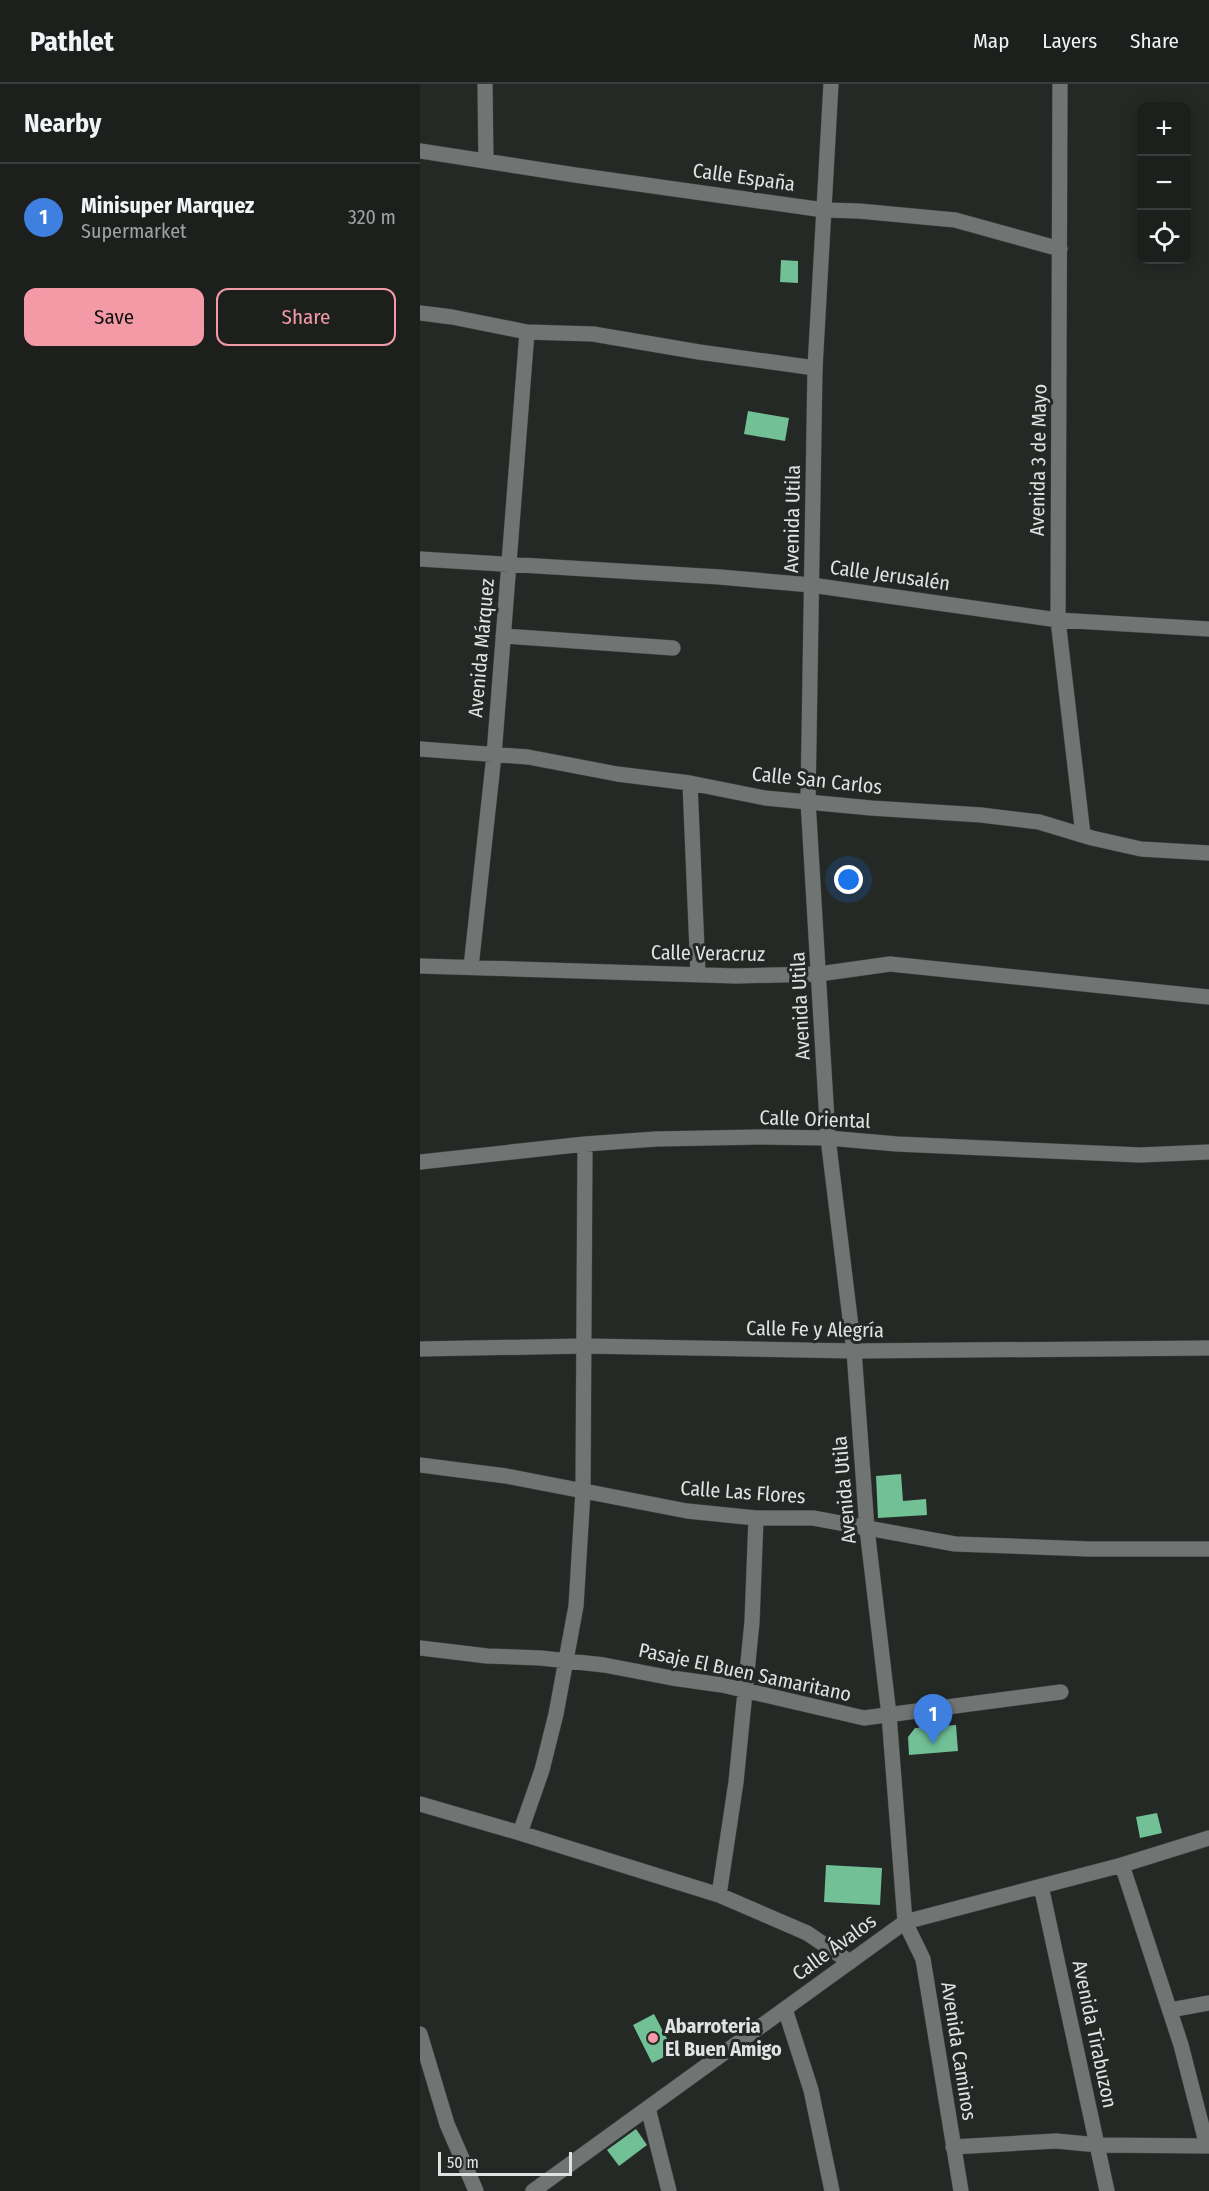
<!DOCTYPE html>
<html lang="en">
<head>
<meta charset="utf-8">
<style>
  :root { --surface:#1c1f1c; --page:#292c29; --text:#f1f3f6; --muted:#a0a2a3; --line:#3a3d3b; --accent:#f49aa7 }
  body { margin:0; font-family:"Fira Sans Condensed",sans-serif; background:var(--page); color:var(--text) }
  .controls { position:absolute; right:18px; top:18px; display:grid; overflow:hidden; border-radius:12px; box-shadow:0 3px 15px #0003 }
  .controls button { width:54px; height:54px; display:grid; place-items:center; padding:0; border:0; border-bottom:2px solid var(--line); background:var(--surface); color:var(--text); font:30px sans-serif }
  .scale { position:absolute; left:18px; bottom:15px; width:134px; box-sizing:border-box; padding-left:6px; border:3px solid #e1e3e2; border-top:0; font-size:16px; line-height:21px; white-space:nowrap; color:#e1e3e2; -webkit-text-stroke:4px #252926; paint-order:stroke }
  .you { position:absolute; left:429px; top:796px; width:21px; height:21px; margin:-15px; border:4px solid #fff; border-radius:50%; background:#1a73e8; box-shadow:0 0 0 9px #1a73e833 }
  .badge { display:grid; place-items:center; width:39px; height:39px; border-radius:50%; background:var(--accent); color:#fff; font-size:20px; font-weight:700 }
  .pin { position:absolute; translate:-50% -50px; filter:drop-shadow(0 2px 3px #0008) }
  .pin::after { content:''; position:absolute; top:32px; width:21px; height:18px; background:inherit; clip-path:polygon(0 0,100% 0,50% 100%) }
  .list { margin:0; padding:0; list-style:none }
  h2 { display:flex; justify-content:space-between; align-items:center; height:78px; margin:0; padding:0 24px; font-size:26px }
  h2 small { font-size:20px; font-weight:400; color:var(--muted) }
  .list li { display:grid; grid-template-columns:39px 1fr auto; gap:18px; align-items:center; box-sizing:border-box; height:108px; padding:0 24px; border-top:2px solid var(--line) }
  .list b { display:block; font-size:22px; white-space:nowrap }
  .list p { margin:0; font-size:20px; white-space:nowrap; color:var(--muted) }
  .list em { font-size:20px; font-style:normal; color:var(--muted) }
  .actions { display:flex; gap:12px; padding:18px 24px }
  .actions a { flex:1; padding:14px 0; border:2px solid var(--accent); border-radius:12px; text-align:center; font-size:21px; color:var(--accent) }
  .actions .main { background:var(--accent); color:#111 }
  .icon { flex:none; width:33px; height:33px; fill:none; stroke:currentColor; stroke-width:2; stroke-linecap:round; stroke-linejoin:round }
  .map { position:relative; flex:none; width:789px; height:2107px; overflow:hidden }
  header { display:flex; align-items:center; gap:36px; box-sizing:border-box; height:84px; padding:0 30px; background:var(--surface); border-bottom:2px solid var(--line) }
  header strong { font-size:28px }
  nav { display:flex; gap:33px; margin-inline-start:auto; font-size:21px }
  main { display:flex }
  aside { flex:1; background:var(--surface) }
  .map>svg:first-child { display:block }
</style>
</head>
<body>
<header>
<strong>Pathlet</strong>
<nav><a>Map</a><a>Layers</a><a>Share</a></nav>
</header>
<main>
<aside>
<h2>Nearby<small></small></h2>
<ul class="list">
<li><span class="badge" style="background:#3f7fe0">1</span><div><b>Minisuper Marquez</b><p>Supermarket</p></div><em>320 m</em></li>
</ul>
<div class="actions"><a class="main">Save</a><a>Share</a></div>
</aside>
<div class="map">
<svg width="789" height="2107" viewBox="0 0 789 2107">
  <rect width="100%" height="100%" fill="#252926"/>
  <path fill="#71c096" d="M361 176 378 177V199L360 198Z
    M328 327 369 334 365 357 324 350Z
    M481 1390 483 1417 506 1415 507 1431 458 1434 456 1392Z
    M536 1641 538 1667 489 1671 488 1653 495 1644Z
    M737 1729 742 1749 720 1754 716 1733Z
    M406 1781 462 1784 460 1821 404 1818Z
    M234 1930 254 1968 232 1979 213 1941Z
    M216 2045 227 2061 199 2082 187 2066Z"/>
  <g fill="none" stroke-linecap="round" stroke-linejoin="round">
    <g stroke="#414342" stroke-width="16">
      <path id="street" d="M65 0 66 77
        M640 0 638 536 663 751
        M0 67 155 91 404 126 439 127 535 136 640 165
        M0 229 32 233 107 248 173 250 279 268 395 284
        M0 475 300 493 391 501 638 536 789 545
        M83 552 253 564
        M0 665 108 673 197 690 270 699 345 714 451 724 561 731 619 738 672 754 721 765 789 769
        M270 699 278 890
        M0 882 316 892 399 890 470 880 789 913
        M51 883 74 671 107 248
        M0 1078 165 1060 236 1055 339 1053 408 1054 477 1060 720 1071 789 1068
        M0 1265 165 1262 434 1267 789 1264
        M0 1381 86 1392 267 1427 336 1434H393L535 1460 669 1465H789
        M0 1564 67 1572 121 1574 184 1581 252 1594 302 1601 444 1634 641 1608
        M0 1720 100 1749 299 1811 387 1849 430 1878
        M100 1749 122 1686 136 1630 156 1522 163 1408 165 1060
        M702 1781 761 1961 787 2062
        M621 1802 687 2107
        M299 1811 316 1698 332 1538 336 1434
        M365 1925 391 2006 412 2107
        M750 1926 789 1919
        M0 1950 27 2040 56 2107
        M228 2024 249 2107
        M533 2063 636 2057 678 2061 789 2062
        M541 2107 503 1875 485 1838 702 1781 789 1754"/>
    </g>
    <g stroke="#414342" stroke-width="16">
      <path id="secondary" d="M113 2107 485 1838 469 1631 447 1445 434 1267 408 1054 388 717 395 284 411 0"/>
    </g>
    <use href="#street" stroke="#707472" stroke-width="15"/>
    <use href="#secondary" stroke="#707472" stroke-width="15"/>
  </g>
  <circle fill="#f49aa7" stroke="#252926" stroke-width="2" cx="233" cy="1954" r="6"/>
  <g text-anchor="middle" stroke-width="6" stroke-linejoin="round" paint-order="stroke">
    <g font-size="20" fill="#e1e3e2" stroke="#252926">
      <text transform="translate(324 93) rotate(8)" y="7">Calle España</text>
      <text transform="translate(618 376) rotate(-89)" y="7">Avenida 3 de Mayo</text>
      <text transform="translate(372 435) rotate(-89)" y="7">Avenida Utila</text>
      <text transform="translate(470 491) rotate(8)" y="7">Calle Jerusalén</text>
      <text transform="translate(61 564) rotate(-85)" y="7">Avenida Márquez</text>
      <text transform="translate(397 696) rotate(6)" y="7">Calle San Carlos</text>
      <text transform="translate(288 869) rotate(1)" y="7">Calle Veracruz</text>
      <text transform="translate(380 922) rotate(-93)" y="7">Avenida Utila</text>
      <text transform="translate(395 1035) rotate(2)" y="7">Calle Oriental</text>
      <text transform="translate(395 1245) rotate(1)" y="7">Calle Fe y Alegría</text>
      <text transform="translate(424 1406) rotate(-95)" y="7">Avenida Utila</text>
      <text transform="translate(323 1408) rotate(4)" y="7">Calle Las Flores</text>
      <text transform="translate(325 1588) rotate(12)" y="7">Pasaje El Buen Samaritano</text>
      <text transform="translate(414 1863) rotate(-36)" y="7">Calle Ávalos</text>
      <text transform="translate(675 1950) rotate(78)" y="7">Avenida Tirabuzon</text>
      <text transform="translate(539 1967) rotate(81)" y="7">Avenida Caminos</text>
    </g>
    <g font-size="20" font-weight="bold" fill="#e1e3e2" stroke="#252926" text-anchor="start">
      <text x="245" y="1949">Abarroteria<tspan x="245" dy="23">El Buen Amigo</tspan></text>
    </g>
  </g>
</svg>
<div class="controls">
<button>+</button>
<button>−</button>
<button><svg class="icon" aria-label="locate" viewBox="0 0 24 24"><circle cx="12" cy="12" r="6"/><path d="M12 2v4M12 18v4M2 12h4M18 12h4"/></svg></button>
</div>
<div class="scale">50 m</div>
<div class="you"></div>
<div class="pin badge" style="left:513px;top:1660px;background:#3f7fe0">1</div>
</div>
</main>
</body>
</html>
